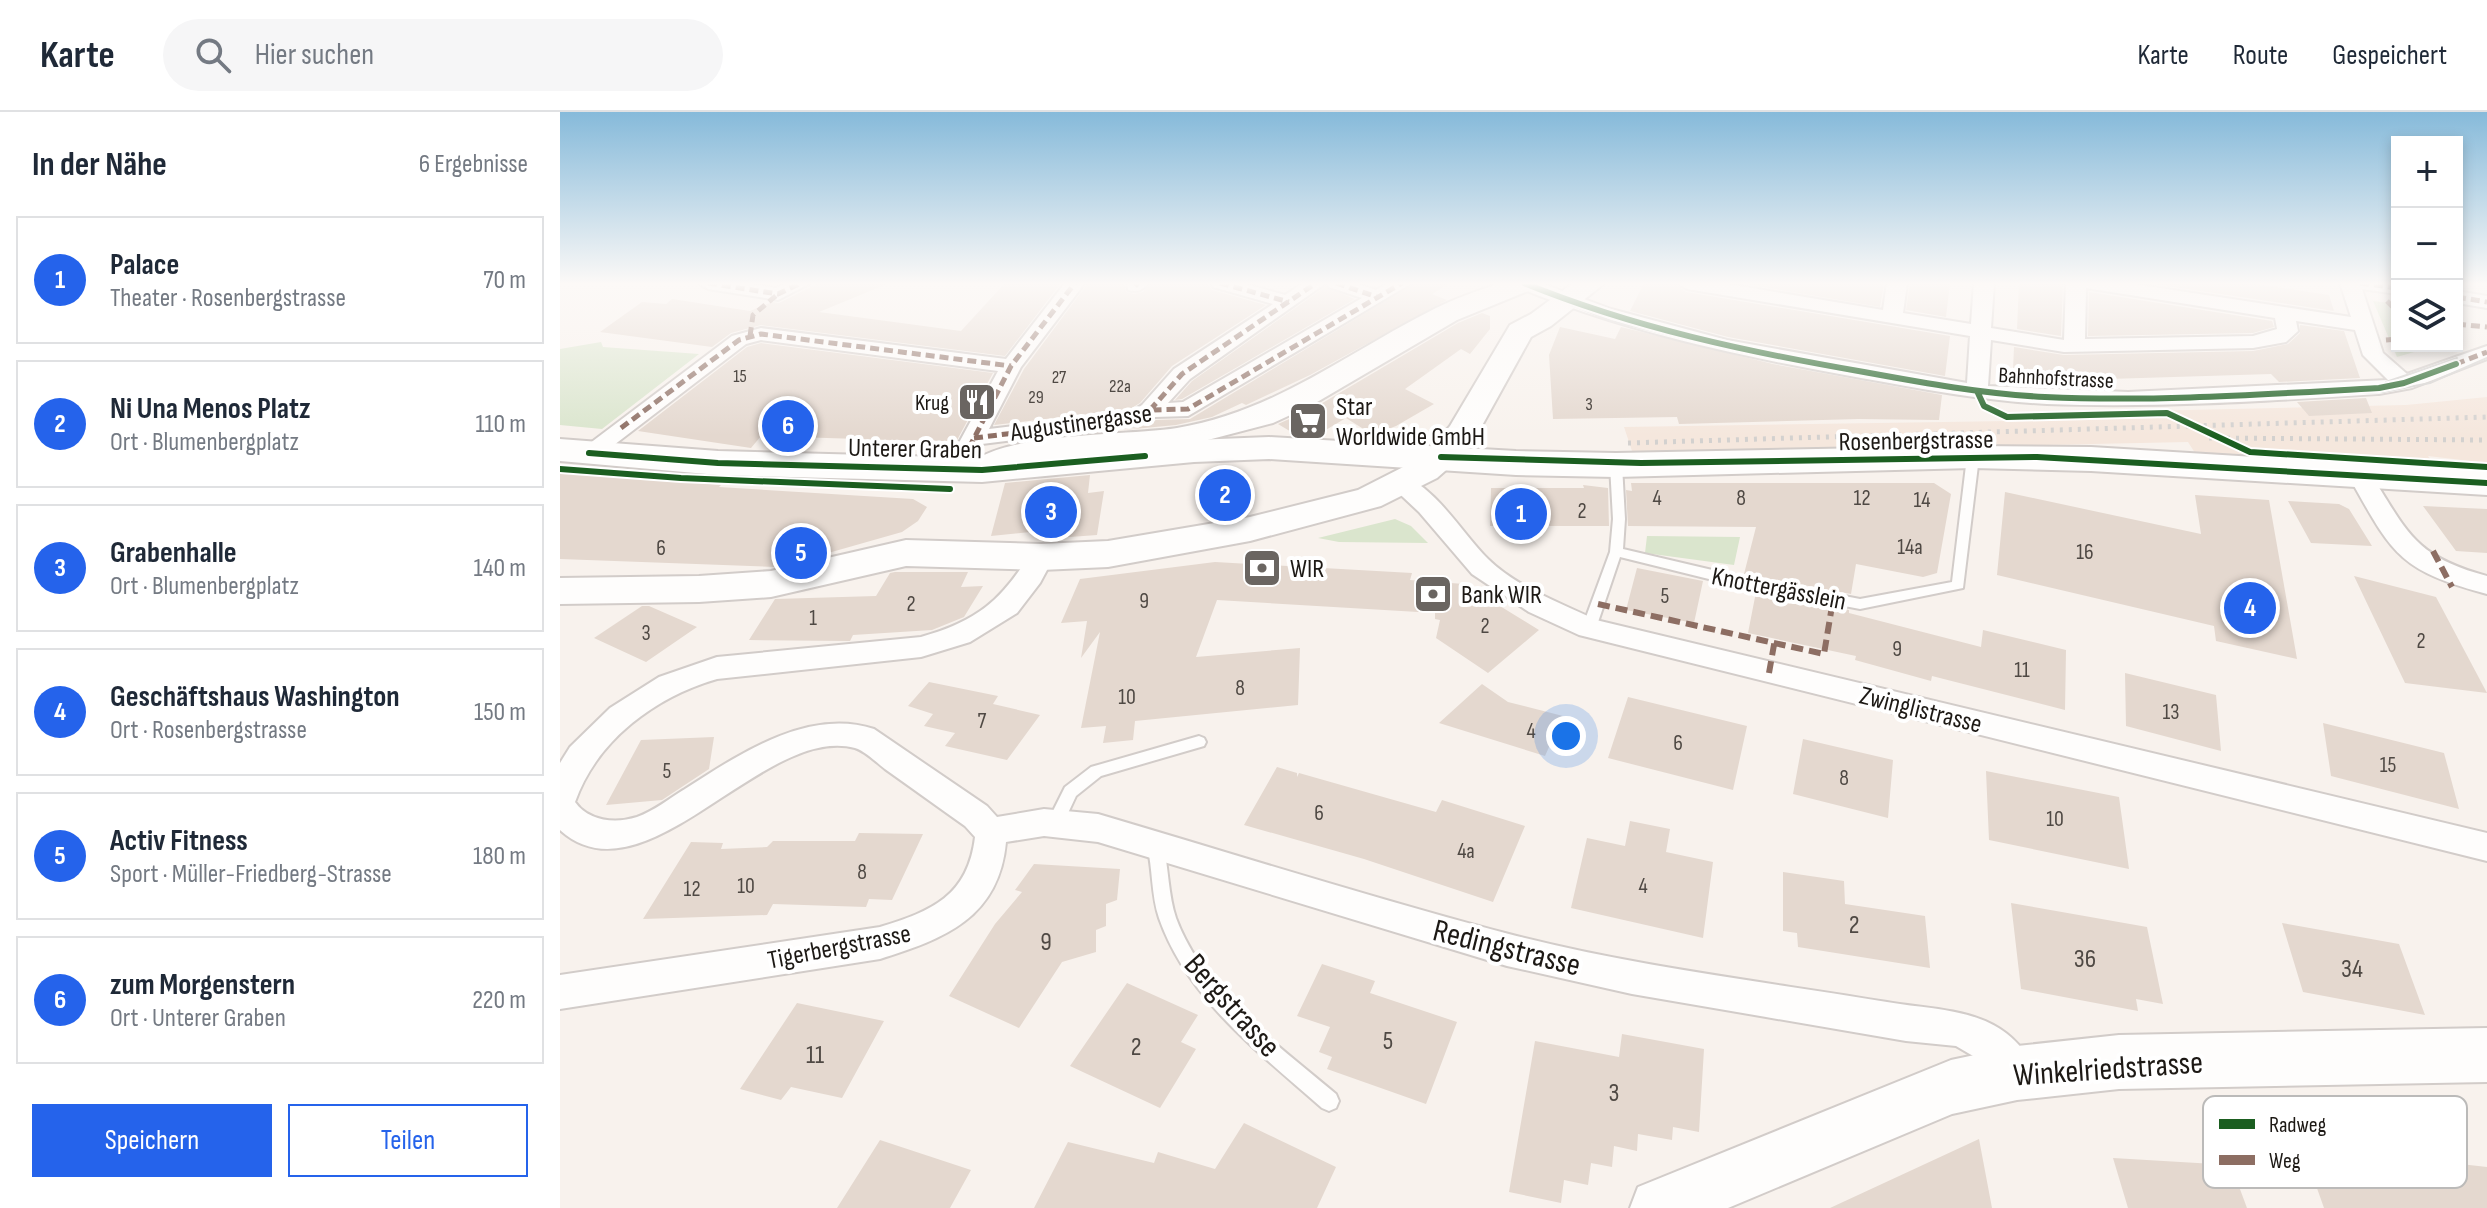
<!DOCTYPE html>
<html lang="de">
<head>
<meta charset="utf-8">
<style>
  :root { --surface:#fff; --page:#f6f6f7; --text:#1f2937; --muted:#747a83; --line:#e0e1e3; --accent:#2563eb }
  body { margin:0; font-family:"Sofia Sans Condensed",sans-serif; background:var(--page); color:var(--text) }
  .controls { position:absolute; right:24px; top:24px; display:grid; overflow:hidden; border-radius:0px; box-shadow:0 4px 12px #0003 }
  .controls button { width:72px; height:72px; display:grid; place-items:center; padding:0; border:0; border-bottom:2px solid var(--line); background:var(--surface); color:var(--text); font:40px sans-serif }
  .you { position:absolute; left:1006px; top:624px; width:28px; height:28px; margin:-20px; border:6px solid #fff; border-radius:50%; background:#1a73e8; box-shadow:0 0 0 12px #1a73e833 }
  .badge { display:grid; place-items:center; width:52px; height:52px; border-radius:50%; background:var(--accent); color:#fff; font-size:26px; font-weight:700 }
  .pin { position:absolute; translate:-50% -50%; border:4px solid #fff; box-shadow:0 2px 8px #0006 }
  .list { margin:0; padding:0; list-style:none }
  h2 { display:flex; justify-content:space-between; align-items:center; height:104px; margin:0; padding:0 32px; font-size:34px }
  h2 small { font-size:26px; font-weight:400; color:var(--muted) }
  .list li { display:grid; grid-template-columns:52px 1fr auto; gap:24px; align-items:center; box-sizing:border-box; height:128px; margin:0 16px 16px; padding:0 16px; border:2px solid var(--line); border-radius:0px }
  .list b { display:block; font-size:30px; white-space:nowrap }
  .list p { margin:0; font-size:26px; white-space:nowrap; color:var(--muted) }
  .list em { font-size:26px; font-style:normal; color:var(--muted) }
  .actions { display:flex; gap:16px; padding:24px 32px }
  .actions a { flex:1; padding:18px 0; border:2px solid var(--accent); border-radius:0px; text-align:center; font-size:28px; color:var(--accent) }
  .actions .main { background:var(--accent); color:#fff }
  .icon { flex:none; width:44px; height:44px; fill:none; stroke:currentColor; stroke-width:2; stroke-linecap:round; stroke-linejoin:round }
  .map { position:relative; flex:none; width:1927px; height:1096px; overflow:hidden }
  header { display:flex; align-items:center; gap:48px; box-sizing:border-box; height:112px; padding:0 40px; background:var(--surface); border-bottom:2px solid var(--line) }
  header strong { font-size:38px }
  nav { display:flex; gap:44px; margin-inline-start:auto; font-size:28px }
  .search { width:560px; height:72px; background:var(--page); display:flex; align-items:center; gap:20px; box-sizing:border-box; padding:0 28px; border-radius:44px; color:var(--muted); font-size:30px }
  main { display:flex }
  aside { flex:1; background:var(--surface) }
  .map>svg:first-child { display:block }
</style>
</head>
<body>
<header>
<strong>Karte</strong>
<div class="search"><svg class="icon" aria-label="search" viewBox="0 0 24 24"><circle cx="10" cy="10" r="6"/><path d="M15 15l6 6"/></svg>Hier suchen</div>
<nav><a>Karte</a><a>Route</a><a>Gespeichert</a></nav>
</header>
<main>
<aside>
<h2>In der Nähe<small>6 Ergebnisse</small></h2>
<ul class="list">
<li><span class="badge">1</span><div><b>Palace</b><p>Theater · Rosenbergstrasse</p></div><em>70 m</em></li>
<li><span class="badge">2</span><div><b>Ni Una Menos Platz</b><p>Ort · Blumenbergplatz</p></div><em>110 m</em></li>
<li><span class="badge">3</span><div><b>Grabenhalle</b><p>Ort · Blumenbergplatz</p></div><em>140 m</em></li>
<li><span class="badge">4</span><div><b>Geschäftshaus Washington</b><p>Ort · Rosenbergstrasse</p></div><em>150 m</em></li>
<li><span class="badge">5</span><div><b>Activ Fitness</b><p>Sport · Müller-Friedberg-Strasse</p></div><em>180 m</em></li>
<li><span class="badge">6</span><div><b>zum Morgenstern</b><p>Ort · Unterer Graben</p></div><em>220 m</em></li>
</ul>
<div class="actions"><a class="main">Speichern</a><a>Teilen</a></div>
</aside>
<div class="map">
<svg width="1927" height="1096" viewBox="0 0 1927 1096">
  <rect width="100%" height="100%" fill="#f8f2ed"/>
  <path fill="#f5e7dd" d="M1927 285V351L1868 344 1876 355 1635 341 1628 330 1073 342 1064 315 1450 309V302L1846 293Z"/>
  <path fill="#dae5cd" d="M1813 189 1837 192V234H1875L1837 245Z
    M41 230 43 235 139 242 42 317 0 313V237Z
    M835 407 851 414 868 431 779 430 758 426Z
    M1087 424 1180 425 1174 453 1085 441Z"/>
  <path fill="#e4d8cf" d="M259 171 327 172 259 200 401 219 445 171H501L445 244 201 213 171 221 152 235 40 220 82 190 106 192 112 187 190 199 212 190 219 191Z
    M528 171H564L566 180 574 182 583 180 591 171H647L652 178 706 193 612 254 580 291 570 297 434 313 464 257Z
    M855 171H890L872 182 887 188 750 263 686 293 682 291 652 305 616 313 563 318 578 316 596 308 630 307Z
    M1084 171H1114L1126 180 1390 224 1385 264 1168 225 1070 199Z
    M1180 171H1324L1320 195Z
    M1350 171H1390L1386 205 1346 198Z
    M1459 171H1503L1501 224 1457 217Z
    M1587 171H1689L1769 183 1774 199Z
    M765 175 795 187 622 287 615 288 632 269Z
    M1529 180 1712 209 1714 215 1693 221 1528 224Z
    M922 201 930 204V217L910 242 901 237 845 277 874 292 836 314 813 323 786 306 764 319 733 321 718 312 754 296 898 211Z
    M1740 213 1784 219 1800 266 1719 270 1711 262 1516 268 1453 257 1454 235 1504 243 1693 239 1728 232 1740 221Z
    M1000 215 1055 227 1061 215 1213 252 1382 283 1379 308 1298 307 1119 312 1117 305 993 307 989 243Z
    M201 231 433 261 396 330 201 324 191 336 78 319 187 235Z
    M1806 286 1812 301 1749 304 1737 290Z
    M0 360 161 373 159 375 353 387 367 395 358 409 342 420 240 449 246 440 229 452 215 455 0 447Z
    M530 363 528 381 544 379 537 423 496 426 498 417 431 424 445 371Z
    M1071 371H1374L1391 382 1377 461 1363 465 1296 452 1291 482 1184 462 1196 415 1068 414 1066 378 1072 379Z
    M1023 373 1048 376 1049 414H930L931 376H1024Z
    M1445 380 1641 422 1635 383 1709 388 1737 547 1656 529 1654 514 1437 463Z
    M1728 389 1779 392 1789 397 1812 434 1751 431Z
    M1863 394 1927 397V441L1896 439Z
    M655 450 852 461 850 468 904 472 979 518 928 561 876 526 880 508 875 507V501L657 488 636 545 740 536 738 593 575 609 573 628 543 631 546 614 521 616 540 520 521 546 527 509 501 511 520 467Z
    M1077 456 1143 469 1134 511 1066 498Z
    M335 460H408L401 475 423 474 404 505 372 518 293 523 290 529 189 528 215 487 316 484 330 461Z
    M1794 464 1876 485 1927 581 1845 571Z
    M1196 480 1289 498V501L1421 535 1423 518 1506 538 1505 598 1372 564 1371 569 1295 548 1296 544 1188 521Z
    M82 494H89L137 515 86 550 34 526Z
    M1565 561 1656 583 1661 639 1566 614Z
    M369 570 438 584 433 592 480 603 447 648 385 634 395 621 364 614 373 602 348 594Z
    M922 572 948 590 1003 604 985 644 879 611Z
    M1068 585 1187 614 1173 678 1048 646Z
    M1763 611 1884 641 1899 697 1771 664Z
    M154 625 149 657 102 688 46 693 81 628Z
    M1243 627 1333 648 1328 706 1233 682Z
    M717 655 737 661V665L739 661 876 700 882 688 965 714 933 790 804 747 684 713Z
    M1426 659 1559 685 1569 757 1429 728Z
    M1070 709 1110 717 1106 740 1153 750 1143 826 1011 796 1027 726 1065 734Z
    M299 721 363 722 332 788 309 787 306 795 213 792 207 803 83 807 131 730 163 731 161 737 207 735 213 729H295Z
    M474 752 560 757 557 788 546 792V814L536 818V840L502 850 459 916 389 884 435 812 462 780 455 778Z
    M1223 760 1284 769 1285 792 1365 804 1370 856 1238 835 1237 821 1223 819Z
    M1451 791 1587 815 1603 892 1576 887 1578 899 1461 877Z
    M1722 811 1839 832 1865 903 1743 880Z
    M762 852 815 869 810 881 897 910 866 992 767 957 772 945 759 940 770 915 737 904Z
    M567 871 638 903 621 930 636 937 600 996 510 954Z
    M237 891 324 909 282 986 231 975 221 988 180 977Z
    M1062 922 1144 937 1139 1020 1113 1015 1112 1028 1078 1022 1077 1039 1054 1034 1052 1055 1031 1051 1028 1073 1004 1068 1001 1091 949 1080 975 929 1059 945Z
    M684 1011 776 1055 757 1096H474L508 1030 594 1051 598 1040 655 1057Z
    M1419 1027 1432 1096H1270Z
    M320 1028 411 1058 390 1096H277Z
    M1742 1034 1927 1055V1096H1764Z
    M1553 1046 1671 1053 1687 1096H1568Z"/>
  <g fill="none" stroke-linecap="round" stroke-linejoin="round">
    <g stroke="#d2ccc9" stroke-width="4">
      <path id="lane" d="M1413 341 1419 345 1403 476 1300 497 1165 471 1060 445 1036 516 1029 521 1022 516 1050 440 1053 407 1050 353 1052 350 1056 349 1062 353 1065 407 1063 437 1165 461 1300 487 1392 470 1407 345Z
        M639 624 644 626 646 630 644 634 541 664 516 684 502 714 496 716 490 714 488 709 505 675 531 655Z
        M595 726 601 728 603 733C609 757 608 783 616 806 644 881 717 932 776 982L779 989 776 996 769 999 762 996C699 940 628 888 599 806 591 783 593 757 587 733L589 728Z"/>
    </g>
    <g stroke="#d2ccc9" stroke-width="4">
      <path id="street" d="M138 171H185L216 176 226 171H251L218 188 148 177Z
        M505 171H525L461 255 429 317 571 300 582 293 614 257 713 192 653 175 650 171H682L725 183 743 171H766L630 267 608 291 623 290 802 186 769 175 766 171H795L816 178 828 171H852L628 304 595 305 577 313 422 332 415 343H399L395 338 438 259 201 228 186 232 37 346H21L17 341 172 224 201 216 446 247Z
        M567 171H588C582 179 577 180 568 178Z
        M954 171H981L1051 197 1167 228 1407 271 1410 224 1127 177 1117 171H1162L1323 198 1327 171H1347L1343 201 1411 212 1414 171H1434L1431 216 1504 228 1506 171H1567L1791 205 1780 171H1837V182L1802 177 1823 241 1847 262 1927 234V247L1852 276 1819 282C1708 289 1598 296 1487 292 1424 289 1363 277 1301 266 1184 245 1068 221 957 175ZM1526 176 1715 206 1717 217 1693 224 1525 227ZM1736 209 1795 218 1803 243 1828 268 1568 280 1428 274 1431 228 1504 240 1693 236 1726 230 1738 219Z
        M1897 179 1927 184V196L1897 191Z
        M1800 355 1808 358C1847 418 1852 444 1927 464V482C1837 458 1832 441 1788 363L1792 358Z
        M840 363C875 373 903 423 928 447 955 474 1002 492 1036 508L1927 721V749L1019 523 969 500 912 462 859 400 828 371 832 366Z
        M481 436 490 439 494 445 480 471 457 501 410 530 361 545 157 567C95 585 37 628 15 690 28 709 55 712 77 705 94 699 110 686 125 677 178 643 248 595 314 617L427 694 437 705 484 697 538 702C674 742 809 785 945 821 1070 854 1200 869 1327 890 1385 900 1448 895 1476 961L1470 974 1457 980 1444 974 1420 948 1396 934 1346 929 1072 882 947 854 538 730 484 724 446 730C439 806 384 827 320 847L0 897V863L320 815C372 799 408 784 415 725L405 714C378 695 352 676 325 657 316 650 305 639 295 636 204 611 85 795 0 718V651L10 635 50 596 99 565 157 545 361 525C418 509 442 488 472 439Z"/>
    </g>
    <g stroke="#d2ccc9" stroke-width="4">
      <path id="secondary" d="M939 171H977L973 177 897 208 752 293 713 311 617 336 466 351 434 366 422 369 410 366 405 358C431 319 570 324 617 316 717 299 788 240 876 196 896 186 918 179 939 171Z
        M1013 171H1045L991 214 971 225 919 319 893 352 877 366 821 394 690 429 548 455 481 458 346 454 211 485 139 490 0 492V466L139 464 211 459 346 428 481 432 548 429 690 405 798 378 853 350 869 338 890 314 950 213 971 202Z
        M1927 916V970L1559 977 1457 988 1392 1002 1168 1096H1070L1078 1075 1391 948 1457 934 1559 923Z"/>
    </g>
    <g stroke="#d2ccc9" stroke-width="4">
      <path id="primary" d="M709 325 956 339 1056 341 1413 334 1531 335 1927 359V383L1531 359 1413 356 1056 365 956 363 709 347 634 350 422 370 158 363 0 349V327L158 339 422 346 634 328Z"/>
    </g>
    <use href="#lane" fill="#fefdfc" fill-rule="evenodd"/>
    <use href="#street" fill="#fefdfc" fill-rule="evenodd"/>
    <use href="#secondary" fill="#fefdfc" fill-rule="evenodd"/>
    <use href="#primary" fill="#fefdfc" fill-rule="evenodd"/>
    <path stroke="#d3d1cf" stroke-width="2" d="M957 171 1051 209 1180 240 1393 278 1477 288 1558 290 1823 280 1870 271 1927 246
      M1826 270 1897 246"/>
    <path stroke="#d3d1cf" stroke-width="5" stroke-dasharray="3 6" stroke-linecap="butt" d="M1649 326 1927 328
      M1068 331 1927 305"/>
    <path stroke="#8d6e63" stroke-width="5" stroke-dasharray="9 5" stroke-linecap="butt" d="M148 171 218 182 241 171
      M660 171 729 190
      M776 171 817 185
      M1800 171 1837 176
      M575 174 578 171
      M1897 185 1927 190
      M1827 189 1837 199
      M1897 212 1927 215
      M190 224 193 203 218 182
      M1826 228 1837 227
      M1896 252 1927 240
      M590 298 622 262 756 171
      M61 316 179 228 201 222 451 254
      M414 326 577 306 590 298 628 297 842 171
      M409 336 451 254 515 171"/>
    <path stroke="#8d6e63" stroke-width="6" stroke-dasharray="12 6" stroke-linecap="butt" d="M1873 439 1892 475
      M1038 492 1264 542 1273 488
      M1209 561 1215 527"/>
    <g stroke="#fff" stroke-width="10">
      <path id="cycleway" d="M964 171C1074 216 1188 240 1304 260 1364 271 1424 282 1485 285 1596 290 1708 282 1819 276L1844 271 1896 252
        M1417 279 1424 294 1447 305 1607 301 1690 340 1927 355
        M29 341 158 351 422 358 585 344
        M881 345 1081 351 1477 345 1927 371
        M0 357 121 366 390 377"/>
    </g>
    <use href="#cycleway" stroke="#1b5e20" stroke-width="6"/>
  </g>
  <linearGradient id="sky" x2="0" y2="1"><stop stop-color="#86bada"/><stop offset="0.53" stop-color="#fcf9f7"/><stop offset="1" stop-color="#fcf9f7" stop-opacity="0"/></linearGradient>
  <rect width="1927" height="324" fill="url(#sky)"/>
  <defs>
    <g id="restaurant-square" transform="scale(2)"><rect x="-9" y="-9" width="18" height="18" rx="4" fill="#6a6561" stroke="#fff"/><path d="M-5-6h1v4h1v-4h1v4h1v-4h1v5L-1.5 .5V6h-2V.5L-5-1ZM5-6V6H3V1.5H1.5Q1.5-4 5-6Z" fill="#fff"/></g>
    <g id="supermarket-square" transform="scale(2)"><rect x="-9" y="-9" width="18" height="18" rx="4" fill="#6a6561" stroke="#fff"/><path d="M-6-5.5h2.5l.6 2H6L4.5 2H-2.5L-4.4-4H-6ZM-1.5 3.2a1.3 1.3 0 1 0 .1 0ZM3 3.2a1.3 1.3 0 1 0 .1 0Z" fill="#fff"/></g>
    <g id="bank-square" transform="scale(2)"><rect x="-9" y="-9" width="18" height="18" rx="4" fill="#6a6561" stroke="#fff"/><path d="M-6-4H6V4H-6ZM0-2.3a2.3 2.3 0 1 0 0 4.6a2.3 2.3 0 1 0 0-4.6Z" fill="#fff"/></g>
  </defs>
  <g fill-rule="evenodd">
    <use href="#restaurant-square" x="417" y="290"/>
    <use href="#supermarket-square" x="748" y="309"/>
    <use href="#bank-square" x="702" y="456"/>
    <use href="#bank-square" x="873" y="482"/>
  </g>
  <g text-anchor="middle" stroke-width="8" stroke-linejoin="round" paint-order="stroke">
    <g font-size="18" fill="#4f4944">
      <text x="180" y="270">15</text>
      <text x="499" y="271">27</text>
      <text x="560" y="280">22a</text>
      <text x="476" y="291">29</text>
      <text x="1029" y="298">3</text>
    </g>
    <g font-size="22" fill="#1d1915" stroke="#fff">
      <text transform="translate(1496 265) rotate(3)" y="8">Bahnhofstrasse</text>
    </g>
    <g font-size="22" fill="#1d1915" stroke="#fff" text-anchor="end">
      <text x="389" y="298">Krug</text>
    </g>
    <g font-size="22" fill="#4f4944">
      <text x="1097" y="393">4</text>
      <text x="1181" y="393">8</text>
      <text x="1302" y="393">12</text>
      <text x="1362" y="395">14</text>
      <text x="1022" y="406">2</text>
      <text x="1350" y="442">14a</text>
      <text x="101" y="443">6</text>
      <text x="1525" y="447">16</text>
      <text x="1105" y="491">5</text>
      <text x="584" y="496">9</text>
      <text x="351" y="499">2</text>
      <text x="253" y="513">1</text>
      <text x="925" y="521">2</text>
      <text x="86" y="528">3</text>
      <text x="1861" y="536">2</text>
      <text x="1337" y="544">9</text>
      <text x="1462" y="565">11</text>
      <text x="680" y="583">8</text>
      <text x="567" y="592">10</text>
      <text x="1611" y="607">13</text>
      <text x="422" y="616">7</text>
      <text x="971" y="626">4</text>
      <text x="1118" y="638">6</text>
      <text x="1828" y="660">15</text>
      <text x="107" y="666">5</text>
      <text x="1284" y="673">8</text>
      <text x="759" y="708">6</text>
      <text x="1495" y="714">10</text>
      <text x="906" y="746">4a</text>
      <text x="302" y="767">8</text>
      <text x="186" y="781">10</text>
      <text x="1083" y="781">4</text>
      <text x="132" y="784">12</text>
    </g>
    <g font-size="26" fill="#1d1915" stroke="#fff" text-anchor="start">
      <text x="776" y="303">Star<tspan x="776" dy="30">Worldwide GmbH</tspan></text>
      <text x="730" y="465">WIR</text>
      <text x="901" y="491">Bank WIR</text>
    </g>
    <g font-size="26" fill="#1d1915" stroke="#fff">
      <text transform="translate(521 310) rotate(-8)" y="9">Augustinergasse</text>
      <text transform="translate(1356 328) rotate(-1)" y="9">Rosenbergstrasse</text>
      <text transform="translate(355 336) rotate(1)" y="9">Unterer Graben</text>
      <text transform="translate(1219 476) rotate(11)" y="9">Knottergässlein</text>
      <text transform="translate(1361 597) rotate(14)" y="9">Zwinglistrasse</text>
      <text transform="translate(279 834) rotate(-11)" y="9">Tigerbergstrasse</text>
    </g>
    <g font-size="26" fill="#4f4944">
      <text x="1294" y="821">2</text>
      <text x="486" y="838">9</text>
      <text x="1525" y="855">36</text>
      <text x="1792" y="865">34</text>
      <text x="828" y="937">5</text>
      <text x="576" y="943">2</text>
      <text x="255" y="951">11</text>
      <text x="1054" y="989">3</text>
    </g>
    <g font-size="32" fill="#1d1915" stroke="#fff">
      <text transform="translate(947 835) rotate(14)" y="11">Redingstrasse</text>
      <text transform="translate(673 893) rotate(48)" y="11">Bergstrasse</text>
      <text transform="translate(1548 956) rotate(-4)" y="11">Winkelriedstrasse</text>
    </g>
  </g>
  <rect x="1643" y="984" width="264" height="92" rx="12" fill="#fff" stroke="#bbbab9" stroke-width="2"/>
  <rect x="1659" y="1007" width="36" height="10" fill="#1b5e20"/>
  <rect x="1659" y="1043" width="36" height="10" fill="#8d6e63"/>
  <g font-size="22" fill="#1d1915">
    <text x="1709" y="1020">Radweg</text>
    <text x="1709" y="1056">Weg</text>
  </g>
</svg>
<div class="controls">
<button>+</button>
<button>−</button>
<button><svg class="icon" aria-label="layers" viewBox="0 0 24 24"><path d="M12 4l9 5-9 5-9-5zM3 14l9 5 9-5"/></svg></button>
</div>
<div class="you"></div>
<div class="pin badge" style="left:961px;top:402px">1</div>
<div class="pin badge" style="left:665px;top:383px">2</div>
<div class="pin badge" style="left:491px;top:400px">3</div>
<div class="pin badge" style="left:1690px;top:496px">4</div>
<div class="pin badge" style="left:241px;top:441px">5</div>
<div class="pin badge" style="left:228px;top:314px">6</div>
</div>
</main>
</body>
</html>
